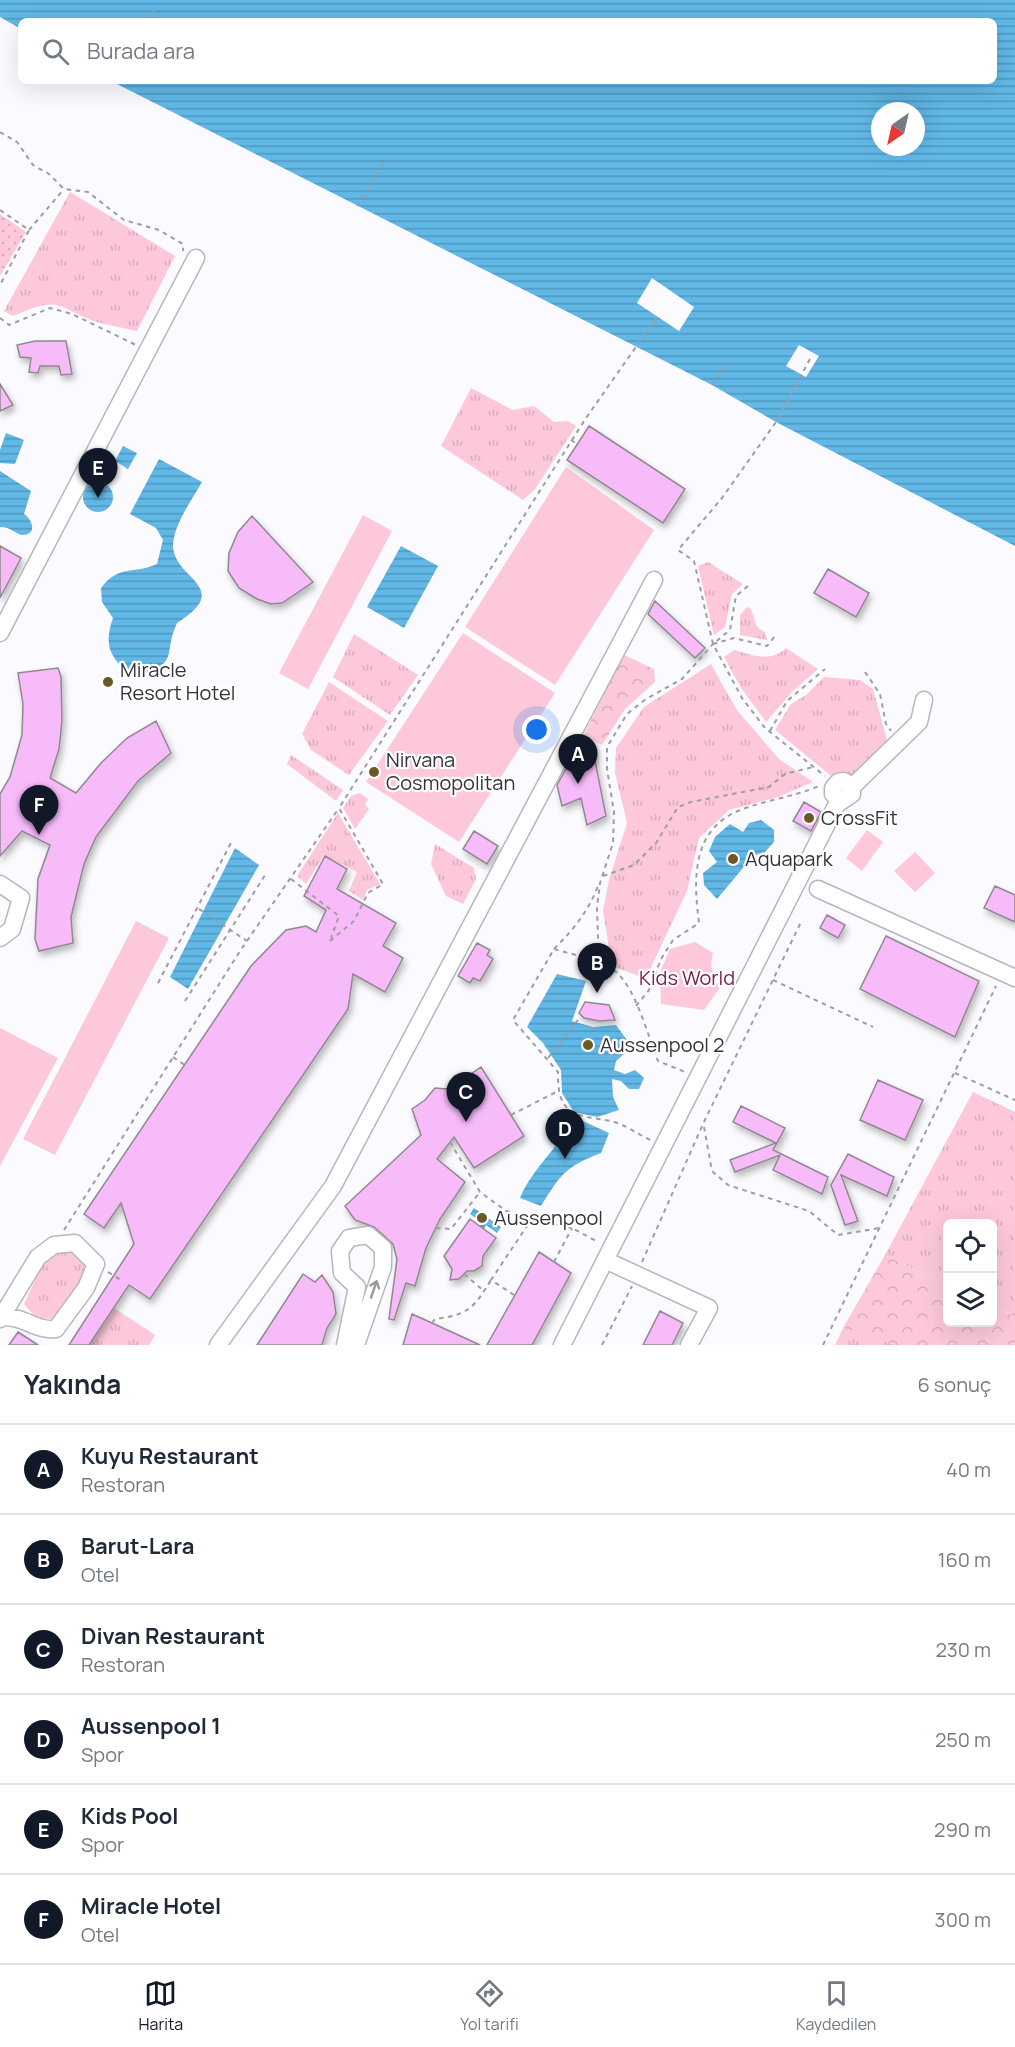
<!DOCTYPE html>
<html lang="tr">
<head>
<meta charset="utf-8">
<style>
  :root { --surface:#fff; --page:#f6f6f7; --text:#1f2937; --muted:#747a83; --line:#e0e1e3; --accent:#111827 }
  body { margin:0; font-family:Manrope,sans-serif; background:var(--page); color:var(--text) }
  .controls { position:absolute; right:18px; bottom:18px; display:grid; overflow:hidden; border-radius:9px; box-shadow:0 6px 24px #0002 }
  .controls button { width:54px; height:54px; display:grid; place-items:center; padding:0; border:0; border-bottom:2px solid var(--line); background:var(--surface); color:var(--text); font:30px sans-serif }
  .compass { position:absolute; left:871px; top:102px; width:54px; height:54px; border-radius:50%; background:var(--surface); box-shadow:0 6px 24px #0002; rotate:214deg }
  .you { position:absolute; left:537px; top:730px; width:21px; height:21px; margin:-15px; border:4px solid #fff; border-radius:50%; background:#1a73e8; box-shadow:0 0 0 9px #1a73e833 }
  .badge { display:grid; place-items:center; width:39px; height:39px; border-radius:50%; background:var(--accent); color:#fff; font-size:20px; font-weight:700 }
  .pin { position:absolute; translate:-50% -50px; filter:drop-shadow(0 2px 3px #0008) }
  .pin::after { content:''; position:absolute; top:32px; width:21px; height:18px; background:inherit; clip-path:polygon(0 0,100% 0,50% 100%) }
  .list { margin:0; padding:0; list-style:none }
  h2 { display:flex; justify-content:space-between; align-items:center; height:78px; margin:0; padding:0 24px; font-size:26px }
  h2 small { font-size:20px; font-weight:400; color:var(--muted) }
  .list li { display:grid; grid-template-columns:39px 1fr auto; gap:18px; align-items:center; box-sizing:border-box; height:90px; padding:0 24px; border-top:2px solid var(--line) }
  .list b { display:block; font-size:22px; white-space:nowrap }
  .list p { margin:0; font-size:20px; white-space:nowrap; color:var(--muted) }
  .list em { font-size:20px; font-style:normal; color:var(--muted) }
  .icon { flex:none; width:33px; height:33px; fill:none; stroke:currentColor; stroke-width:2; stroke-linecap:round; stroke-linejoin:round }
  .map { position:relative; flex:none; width:1015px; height:1345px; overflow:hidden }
  .search { position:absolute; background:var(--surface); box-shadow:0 6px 24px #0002; left:18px; right:18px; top:18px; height:66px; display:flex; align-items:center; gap:15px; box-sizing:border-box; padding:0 21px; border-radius:9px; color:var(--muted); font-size:22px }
  .sheet { height:618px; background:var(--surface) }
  nav { display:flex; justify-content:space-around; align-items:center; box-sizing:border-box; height:84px; border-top:2px solid var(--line); background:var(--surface); font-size:16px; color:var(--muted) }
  nav a { display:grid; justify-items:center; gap:3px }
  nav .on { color:var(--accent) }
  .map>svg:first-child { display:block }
</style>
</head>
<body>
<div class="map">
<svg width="1015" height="1345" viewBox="0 0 1015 1345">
  <defs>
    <pattern id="grass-tufts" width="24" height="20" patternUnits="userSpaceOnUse" patternTransform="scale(1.5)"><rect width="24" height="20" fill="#fcc8da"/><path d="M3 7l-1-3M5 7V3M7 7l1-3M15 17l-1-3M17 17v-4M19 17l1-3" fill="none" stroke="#d9acbc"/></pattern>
    <pattern id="forest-crowns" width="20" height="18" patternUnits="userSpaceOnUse" patternTransform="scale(1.5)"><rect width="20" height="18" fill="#fcc8da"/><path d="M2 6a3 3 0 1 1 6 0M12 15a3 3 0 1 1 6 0" fill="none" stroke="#d9acbc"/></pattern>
    <pattern id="garden-dots" width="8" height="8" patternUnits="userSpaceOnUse" patternTransform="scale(1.5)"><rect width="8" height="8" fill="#fcc8da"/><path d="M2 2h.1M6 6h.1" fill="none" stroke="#d9acbc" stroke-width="1.8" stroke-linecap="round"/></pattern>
    <pattern id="water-rules" width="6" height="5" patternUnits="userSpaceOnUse" patternTransform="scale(1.5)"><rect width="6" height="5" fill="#61b8e7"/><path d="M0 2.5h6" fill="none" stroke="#5196bc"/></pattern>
    <filter id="shadow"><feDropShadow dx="2.5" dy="4.5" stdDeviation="3" flood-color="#0004"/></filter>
  </defs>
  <rect width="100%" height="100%" fill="#fbfafe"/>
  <path fill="url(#grass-tufts)" d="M70 192 175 256 137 331C125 328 112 326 100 323 56 309 64 293 13 316L4 311Z
    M471 388 513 410 534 406 554 422 568 421 576 426 535 489 523 500 441 446Z
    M708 562 743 584 732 594 725 627 714 635 698 566Z
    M747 607 751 609 757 627 765 632 767 640 740 635V615Z
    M354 634 418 675 390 715 333 677Z
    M786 648 818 669 792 692 766 722 741 688 724 657 734 650C752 655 771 663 786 648Z
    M711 664 736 709 779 759 813 782 778 797 729 810 699 838 687 891 644 982 636 975 612 966 603 911 609 880 627 823 615 773 616 748 644 707Z
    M824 677 860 680 873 689 889 747 854 779 836 780 775 730 791 704 806 695Z
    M329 682 388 721 349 775 311 750 302 734Z
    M291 755 343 790 336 801 287 764Z
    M360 793 368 799 365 805 369 809 355 829 343 808 351 796Z
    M338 813 380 884 367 890 363 900 349 891 357 872 324 855 306 884 297 876Z
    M435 844 474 868 476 879 463 904 446 896 431 864Z
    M973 1092 1015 1112V1309L1012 1315 993 1306 992 1224H948L947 1285 885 1255Z
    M73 1248 84 1259C85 1285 71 1301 52 1319L36 1318 24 1304 43 1263 56 1249Z
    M114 1308 155 1335 149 1345H89Z
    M843 1328 896 1345H835Z"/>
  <path fill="url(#forest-crowns)" d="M624 655 654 669 655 682 625 709 602 745 583 736Z
    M885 1255 947 1285 948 1322H992L993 1306 1011 1315 1015 1309V1345H896L843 1328Z"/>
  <path fill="#fcc8da" d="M566 467 654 530 555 685 465 627Z
    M363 515 392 531 308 689 279 673Z
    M463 633 555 693 459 842 366 782Z
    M867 830 883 842 862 871 846 858Z
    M915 852 935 873 915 892 894 871Z
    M136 921 169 938 55 1155 23 1139Z
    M695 942 713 953 711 966 719 989 704 1010 661 1004 660 972 670 949Z
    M0 1028 58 1058 0 1166Z"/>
  <path fill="url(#garden-dots)" d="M0 214 26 232 0 276Z"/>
  <path fill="url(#water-rules)" fill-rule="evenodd" d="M0 0H1015V546L776 422 712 385 111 81H994V21H21V29L0 17ZM880 111H916V147H880Z
    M6 433 24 440 15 464 0 463V450Z
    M123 446 137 453 128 469 115 461Z
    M159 459 202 482C192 500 174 524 173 545 173 580 235 586 177 623 162 655 182 663 135 676 110 661 103 645 113 618L102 602 101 588C119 564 133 575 157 564L163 540 156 528 130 514Z
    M0 471 31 491 24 514C32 519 38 534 23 535 16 535 12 527 0 527Z
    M83 497a15 15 0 1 1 30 0a15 15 0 1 1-30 0Z
    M401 546 438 566 404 628 367 607Z
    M761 820 774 830V842L765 852 753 856 717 899 704 885 703 873 717 862 709 851 715 837 730 824 743 832 749 823Z
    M235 848 259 865 188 989 170 977Z
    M557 974 586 981 572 1021 593 1027 616 1025 632 1047 616 1061 614 1070 625 1074 635 1070 644 1078 639 1089H629L621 1081 612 1079 613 1097 619 1110 597 1117 574 1112 562 1093 561 1070 543 1043 527 1027Z
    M572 1116 609 1133 601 1153C565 1167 561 1174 541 1206L520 1198C534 1165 560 1149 572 1116Z
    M474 1208 501 1227 497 1233 486 1225 484 1229 480 1226 482 1223 470 1214Z"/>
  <path fill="#fbfafe" d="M652 278 694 307 679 331 637 303Z
    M799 345 819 356 806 377 786 366Z"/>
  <path fill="#f8bbfa" stroke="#908890" stroke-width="1.5" filter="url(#shadow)" d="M35 341H66L72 374 61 375 59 366H40L38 373 29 372 31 358 20 357 17 345Z
    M0 384 13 405 0 411Z
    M589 426 685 489 663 523 567 460Z
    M252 516 313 582 282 603 271 604 257 599 239 588 228 571 229 553 238 532Z
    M0 546 21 558 0 598Z
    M828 569 869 593 856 617 814 593Z
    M655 601 705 648 695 658 648 614Z
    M58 668 61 677 62 721 59 749 50 778 76 793 101 763 127 738 156 721 171 753 138 781 96 837 84 864 71 917 73 943 39 951 35 939 38 879 50 845 22 831 0 856V794L10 777 22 735 23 704 18 673Z
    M580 741H591L606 816 587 825 581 798 562 806 557 785 566 769 576 767 574 753Z
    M804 802 821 812 811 831 793 821Z
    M474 831 498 846 487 864 463 849Z
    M325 856 347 869 337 889 396 923 383 946 403 958 385 992 353 974 348 1009 150 1299 129 1285 89 1345H69L134 1244 121 1203 104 1228 84 1214 251 966 286 930 306 926 316 932 326 910 304 896Z
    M995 886 1015 895V922L984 908Z
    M827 915 845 925 838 938 820 928Z
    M886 936 979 981 955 1037 860 989Z
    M477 943 490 950 487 955 493 959 480 981 473 978 470 983 458 976Z
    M585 1002 609 1005 615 1020 599 1021 584 1018 579 1013Z
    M481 1067 524 1136 474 1168 454 1137 437 1159 465 1182 440 1219 426 1248 415 1286 406 1283 394 1320 389 1319 397 1259 393 1244 374 1227 355 1220 345 1206 421 1135 412 1109 425 1100 435 1088 447 1089 454 1077 465 1078Z
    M878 1080 923 1100 905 1140 860 1120Z
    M741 1106 785 1128 773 1150 828 1177 822 1194 773 1170 780 1155 735 1172 730 1160 776 1143 733 1122Z
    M848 1154 894 1177 887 1196 841 1175 858 1221 845 1225 831 1185Z
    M470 1219 496 1238 483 1256 482 1266 474 1271H467L459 1279 450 1280 452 1269 444 1256Z
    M539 1252 571 1273 532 1345H487Z
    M303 1274 315 1282 322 1275 333 1292 336 1314 327 1328 322 1345H257Z
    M660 1311 683 1323 672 1345H643Z
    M412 1314 432 1323 480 1345H403Z
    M18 1332 38 1345H9Z"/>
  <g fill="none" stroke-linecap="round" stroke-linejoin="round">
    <g stroke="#b7b6bf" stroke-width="19">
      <path id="minor" d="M0 633 196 258
        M852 787 919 722 924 700
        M0 884 21 898 12 929 0 938
        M818 889 1015 978
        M605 1260 709 1308 689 1345
        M0 1319 38 1257 54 1245 75 1243 96 1264 86 1288 56 1329C34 1331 26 1316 1 1317
        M218 1345 333 1186 654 580
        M345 1345 357 1287 342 1273 340 1251 349 1238 368 1235 383 1248V1267L356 1345
        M562 1345 837 804 852 794V787L844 781 838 782 833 788V794L841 800"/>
    </g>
    <path stroke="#9e9da1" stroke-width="2" stroke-dasharray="4.5 4.5" stroke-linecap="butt" d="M148 21 155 8
      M114 83V81
      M0 132 17 142 33 165 49 174 64 189 88 192 124 220 159 230 183 244V251
      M357 206 386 160
      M0 210 29 230 0 285
      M29 230 64 189
      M0 318 9 325 50 308 72 314 136 345
      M810 359 776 422 722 498 678 550 694 561 713 644 742 698 765 728 825 776
      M712 385 726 364
      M571 440 577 444
      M748 586 736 596 730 630 713 644 734 638 767 646 775 636
      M865 672 880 694 886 724 891 731
      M770 731 787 701 825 669
      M603 876 634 865 656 843 678 807 691 802 769 787 785 774 813 767
      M291 879 339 916 331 938
      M199 909 247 941
      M330 941 354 921 368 893 383 884 339 808 586 418 657 317
      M554 949C573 930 588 912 598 886
      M604 965 598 938 597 907 600 883 613 843 614 812 607 769V747L627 714 646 699 682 679 713 644
      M773 980 873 1027
      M158 983 232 841
      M185 1001 267 872
      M636 1006 649 990 661 959 673 940 699 923C694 884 691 837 730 815 752 802 792 798 819 786
      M173 1057 186 1066
      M548 1058 578 1020
      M955 1073 1015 1100
      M511 1115 558 1091
      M704 1127 712 1171 728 1185 809 1211 838 1235 879 1228
      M650 1140C638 1134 624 1124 611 1121 575 1115 557 1116 558 1072L513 1020 554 949C570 954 603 960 616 972 636 989 648 1036 658 1061L685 1072
      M450 1142 480 1192 506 1211 572 1228 598 1242
      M436 1228 451 1229 480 1192
      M64 1230 240 951 339 808
      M554 1262 572 1228
      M642 1262 703 1124 802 920
      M108 1272 121 1280
      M464 1274 484 1291
      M514 1295 491 1280 533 1217
      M432 1323 435 1319C468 1315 474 1308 491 1280
      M602 1345 632 1286
      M823 1345 996 986"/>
    <use href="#minor" stroke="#fff" stroke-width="16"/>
  </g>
  <defs><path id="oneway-shaft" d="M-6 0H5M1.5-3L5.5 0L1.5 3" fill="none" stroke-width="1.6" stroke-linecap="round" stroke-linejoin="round" transform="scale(1.5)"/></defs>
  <use stroke="#9a9a9c" href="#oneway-shaft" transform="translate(374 1289) rotate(-71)"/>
  <g fill="#6c5827" stroke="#fff" stroke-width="2">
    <circle cx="108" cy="682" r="6"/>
    <circle cx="374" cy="772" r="6"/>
    <circle cx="809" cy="818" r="6"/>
    <circle cx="733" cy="859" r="6"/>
    <circle cx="588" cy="1045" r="6"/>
    <circle cx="482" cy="1218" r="6"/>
  </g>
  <g text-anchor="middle" stroke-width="4.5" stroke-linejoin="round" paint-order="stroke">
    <g font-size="20" fill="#343438" stroke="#fff" text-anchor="start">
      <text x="120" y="677">Miracle<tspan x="120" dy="23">Resort Hotel</tspan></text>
      <text x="386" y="767">Nirvana<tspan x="386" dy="23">Cosmopolitan</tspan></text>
      <text x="821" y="825">CrossFit</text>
      <text x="745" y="866">Aquapark</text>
      <text x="600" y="1052">Aussenpool 2</text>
      <text x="494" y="1225">Aussenpool</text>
    </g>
    <g font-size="20" fill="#7b1a49" stroke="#fff">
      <text x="687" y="985">Kids World</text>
    </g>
  </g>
</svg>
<div class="controls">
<button><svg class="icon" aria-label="locate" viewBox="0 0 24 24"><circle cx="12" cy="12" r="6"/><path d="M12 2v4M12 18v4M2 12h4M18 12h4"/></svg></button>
<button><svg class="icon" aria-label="layers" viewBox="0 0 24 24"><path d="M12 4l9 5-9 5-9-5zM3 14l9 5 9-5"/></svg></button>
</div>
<svg class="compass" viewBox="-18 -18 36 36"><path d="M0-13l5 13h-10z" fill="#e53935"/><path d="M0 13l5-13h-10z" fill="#747a83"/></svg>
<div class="you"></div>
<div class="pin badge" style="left:578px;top:784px">A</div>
<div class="pin badge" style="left:597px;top:993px">B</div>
<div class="pin badge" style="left:466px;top:1122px">C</div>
<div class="pin badge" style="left:565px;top:1159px">D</div>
<div class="pin badge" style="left:98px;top:498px">E</div>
<div class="pin badge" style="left:39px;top:835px">F</div>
<div class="search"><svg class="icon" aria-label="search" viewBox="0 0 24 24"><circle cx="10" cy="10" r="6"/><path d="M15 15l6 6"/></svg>Burada ara</div>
</div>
<section class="sheet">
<h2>Yakında<small>6 sonuç</small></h2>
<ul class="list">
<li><span class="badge">A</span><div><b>Kuyu Restaurant</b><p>Restoran</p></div><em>40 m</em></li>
<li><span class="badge">B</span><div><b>Barut-Lara</b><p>Otel</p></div><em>160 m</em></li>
<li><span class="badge">C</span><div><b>Divan Restaurant</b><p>Restoran</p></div><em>230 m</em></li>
<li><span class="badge">D</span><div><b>Aussenpool 1</b><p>Spor</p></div><em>250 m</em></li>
<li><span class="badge">E</span><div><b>Kids Pool</b><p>Spor</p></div><em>290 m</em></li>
<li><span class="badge">F</span><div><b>Miracle Hotel</b><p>Otel</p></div><em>300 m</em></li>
</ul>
</section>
<nav>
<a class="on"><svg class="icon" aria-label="map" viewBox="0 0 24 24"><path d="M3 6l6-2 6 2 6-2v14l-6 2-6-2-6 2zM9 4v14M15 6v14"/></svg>Harita</a>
<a><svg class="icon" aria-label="directions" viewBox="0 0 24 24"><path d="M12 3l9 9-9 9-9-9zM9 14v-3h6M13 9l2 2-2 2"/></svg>Yol tarifi</a>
<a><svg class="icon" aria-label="saved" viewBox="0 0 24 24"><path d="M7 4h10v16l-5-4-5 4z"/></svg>Kaydedilen</a>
</nav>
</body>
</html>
